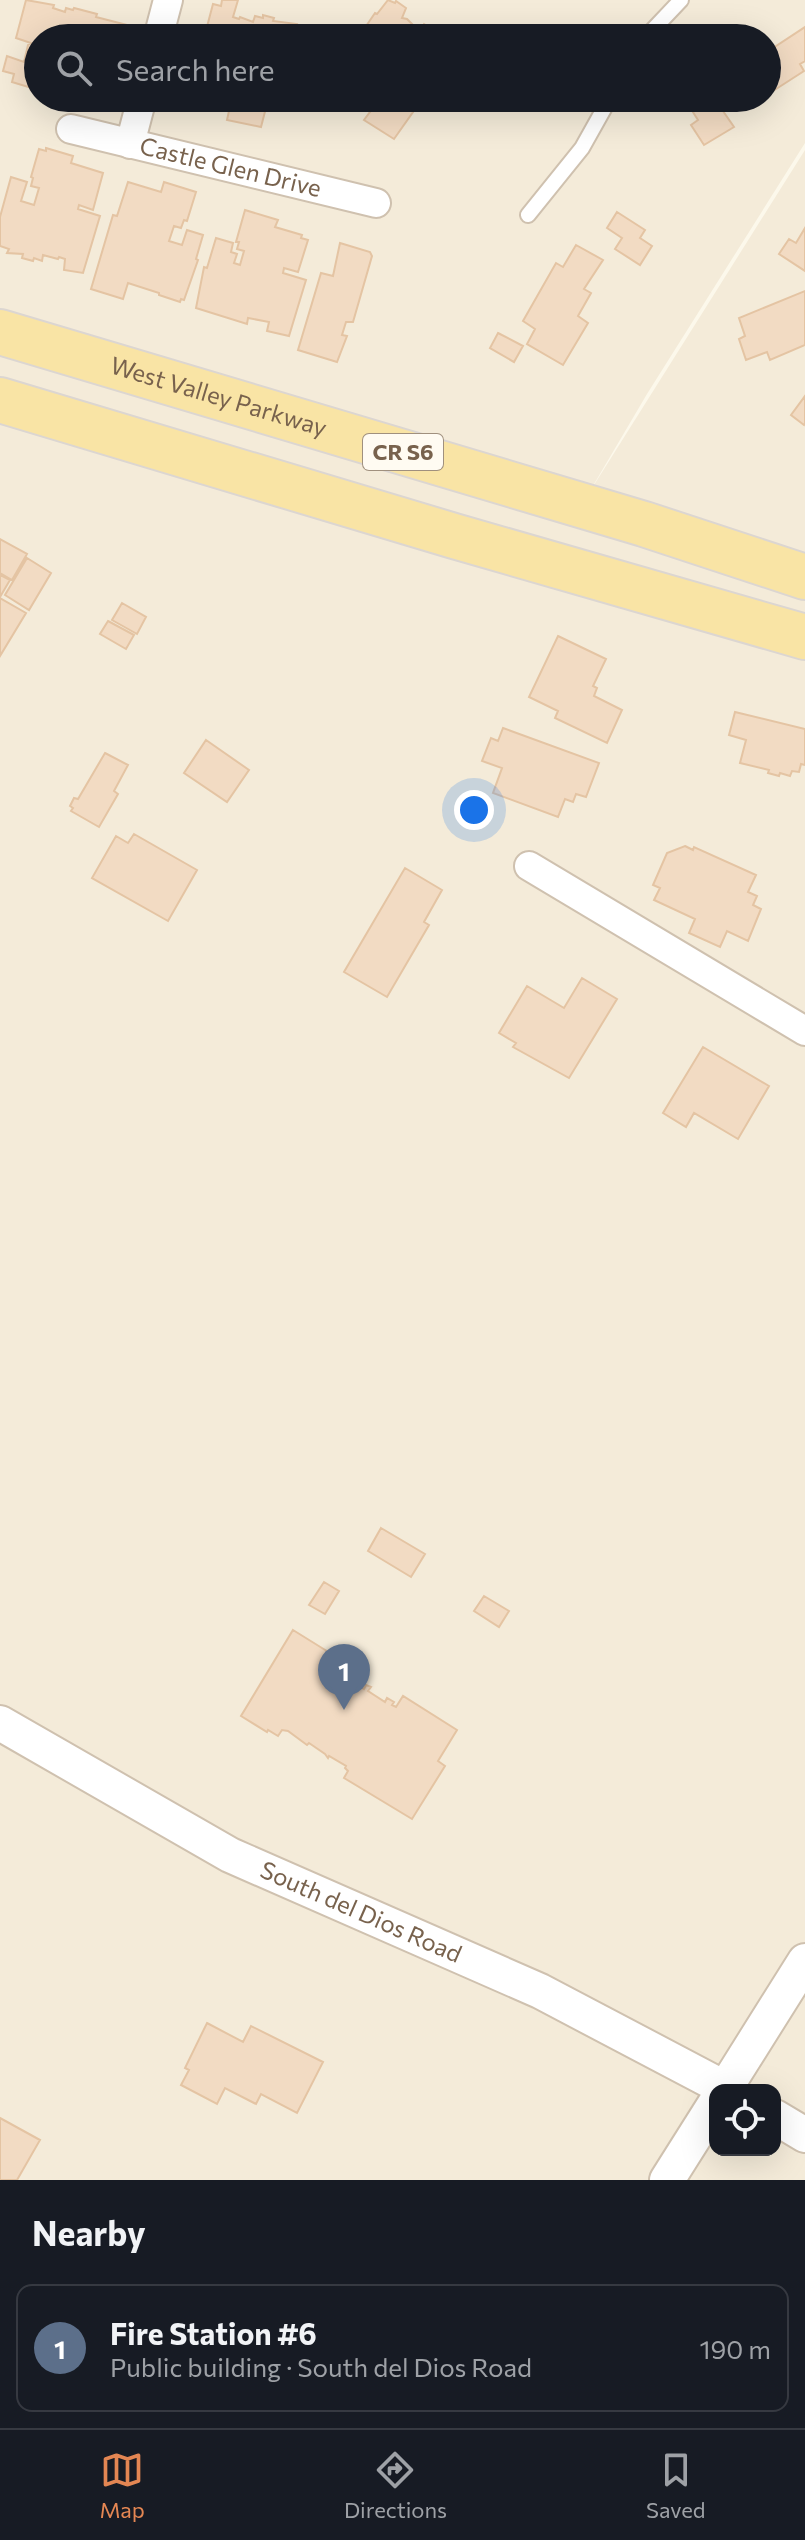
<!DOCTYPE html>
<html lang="en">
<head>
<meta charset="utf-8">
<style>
  :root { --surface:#171b24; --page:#20242c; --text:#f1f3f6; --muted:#9ea1a6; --line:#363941; --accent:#e38653 }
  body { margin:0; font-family:Commissioner,sans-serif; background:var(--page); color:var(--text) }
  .controls { position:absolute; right:24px; bottom:24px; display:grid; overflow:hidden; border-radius:16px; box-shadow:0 8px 32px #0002 }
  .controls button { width:72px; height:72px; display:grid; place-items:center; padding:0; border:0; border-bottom:2px solid var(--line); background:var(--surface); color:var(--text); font:40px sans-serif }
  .you { position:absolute; left:474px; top:810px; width:28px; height:28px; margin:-20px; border:6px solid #fff; border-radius:50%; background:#1a73e8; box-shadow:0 0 0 12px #1a73e833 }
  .badge { display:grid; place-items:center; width:52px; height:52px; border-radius:50%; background:var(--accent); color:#fff; font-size:26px; font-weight:700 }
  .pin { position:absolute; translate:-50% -66px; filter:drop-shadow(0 2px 4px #0008) }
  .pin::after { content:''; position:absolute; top:42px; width:28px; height:24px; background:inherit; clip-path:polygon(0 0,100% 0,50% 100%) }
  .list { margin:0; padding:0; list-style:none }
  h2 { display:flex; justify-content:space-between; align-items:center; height:104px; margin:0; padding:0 32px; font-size:34px }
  h2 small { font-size:26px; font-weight:400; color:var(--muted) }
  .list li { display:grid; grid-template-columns:52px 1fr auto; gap:24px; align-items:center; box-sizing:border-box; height:128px; margin:0 16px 16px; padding:0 16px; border:2px solid var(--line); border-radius:16px }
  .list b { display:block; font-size:30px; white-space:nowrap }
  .list p { margin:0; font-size:26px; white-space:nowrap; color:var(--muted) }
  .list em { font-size:26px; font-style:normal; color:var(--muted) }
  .icon { flex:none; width:44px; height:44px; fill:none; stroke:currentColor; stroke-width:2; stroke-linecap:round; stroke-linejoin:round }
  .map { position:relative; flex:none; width:805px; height:2180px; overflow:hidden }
  .search { position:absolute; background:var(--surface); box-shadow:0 8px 32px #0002; left:24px; right:24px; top:24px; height:88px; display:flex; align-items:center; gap:20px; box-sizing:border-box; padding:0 28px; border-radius:44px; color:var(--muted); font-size:30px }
  .sheet { height:248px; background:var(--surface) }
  nav { display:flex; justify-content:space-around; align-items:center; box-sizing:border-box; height:112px; border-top:2px solid var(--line); background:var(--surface); font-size:22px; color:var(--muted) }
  nav a { display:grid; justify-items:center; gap:4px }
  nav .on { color:var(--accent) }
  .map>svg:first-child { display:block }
</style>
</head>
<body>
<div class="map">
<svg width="805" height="2180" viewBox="0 0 805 2180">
  <rect width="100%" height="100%" fill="#fcf8eb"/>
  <path fill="#f4ebd9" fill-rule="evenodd" d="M0 0H805V143L647 394 587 496 805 150V2180H0ZM38 38H767V98H38ZM715 2090H775V2150H715Z"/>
  <path fill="#f2dbc3" stroke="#e4c4a3" stroke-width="2" d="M26 0 54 5 53 8 65 12 66 8 73 10 74 8 97 14 96 17 135 27V38H38V92L31 90 32 88 12 82 14 74 3 71 7 56 24 62 28 45 31 43 16 38Z
    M222 0H238L233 17 239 19 240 17 253 22 255 16 263 18V15L274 18 273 21 297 24 296 29 306 31 304 38H204L213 4 221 6Z
    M388 0 395 3 396 1 406 8 402 18 407 19 419 31 424 24 446 38H358L375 13 377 14Z
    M805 27V61L800 64 804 71 773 91 767 83V52Z
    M198 98H265L268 100 261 127 227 120 229 111 203 104 197 101Z
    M385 98H424L419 106 416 104 411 111 413 112 394 139 364 120 376 104 378 106Z
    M684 98H744L723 111 734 127 704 145 691 125 698 120Z
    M46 148 73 156 71 163 103 173 93 210 79 205 78 209 100 216 83 273 64 270 65 259 59 257 58 259 43 255 42 261 34 258 33 261 22 258 23 254 7 253 9 249 0 246V217L11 177 27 182 21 201 34 205 39 188 31 186 33 178 31 177 39 149 46 151Z
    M128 182 161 192 164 182 196 192 187 221 184 220 181 228 174 226 169 241 182 245 187 230 203 235 196 259 198 260 184 300 181 299 180 302 159 295V293L128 283 123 299 91 289 113 215 117 216Z
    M245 210 278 220 275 227 302 235 301 238 308 240 298 272 284 268 283 273 306 280 289 336 267 331 269 322 248 318 247 324 196 308 204 267 207 268 216 238 233 243 231 252 237 254 234 263 240 265 244 251 237 249 239 242H236Z
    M617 212 645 230 640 238 652 246 640 265 615 249 622 238 607 228Z
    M805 228V271L779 254 789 239 796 243Z
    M340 243 370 252 372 256 353 322H346L342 335 347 336 337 362 298 350 321 273 333 276Z
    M576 245 603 260 584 289 591 293 578 316 588 323 563 365 527 344 535 329 523 321 556 263 563 267Z
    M805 291V345L770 360 767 352 746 360 739 339 745 336 739 318Z
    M498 333 523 346 514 362 490 348Z
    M805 396V423L804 425 791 415Z
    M0 539 27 554 12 580 0 573Z
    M27 558 51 573 29 610 5 595Z
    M0 575 10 580 0 597Z
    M0 598 26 613 0 656Z
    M122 603 146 617 137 634 112 620Z
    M108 621 134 635 126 649 100 634Z
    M558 636 606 659 593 686 597 688 594 696 622 710 607 743 555 718 558 711 529 697Z
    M735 712 805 729V765L801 764 799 772 792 771 790 776 780 773 779 776 768 773 769 770 740 763 746 740 729 735Z
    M503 728 599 763 586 797 576 794 573 802 565 799 558 817 493 793 502 768 482 761 491 738 498 741Z
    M206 740 249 770 227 802 184 773Z
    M105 753 128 765 114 791 118 794 99 827 71 811 73 808 70 806 74 798 78 799Z
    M134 834 197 870 168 921 92 878 116 836 128 843Z
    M685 846 693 850 694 847 756 875 748 892 757 896 753 905 761 909 748 941 727 931 720 947 689 933 695 919 654 900 660 888 653 885 667 853Z
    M405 868 442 890 424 922 429 925 387 997 344 972Z
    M582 978 617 999 569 1078 513 1047 516 1043 499 1033 527 986 564 1008Z
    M703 1047 769 1086 738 1139 694 1113 686 1127 663 1113Z
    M381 1528 425 1554 411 1577 368 1551Z
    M324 1582 339 1591 325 1614 309 1605Z
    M484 1596 509 1611 499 1627 474 1611Z
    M293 1630 330 1653 326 1660 329 1662 327 1666 344 1676 345 1673 350 1676 348 1679 364 1689 366 1685 371 1687 368 1691 385 1702 387 1698 394 1702 392 1705 396 1707 403 1696 457 1730 438 1761 445 1766 412 1819 344 1778 348 1771 345 1768 346 1766 329 1756 328 1758 325 1754 309 1743 307 1745 288 1731 282 1730 278 1736 268 1730 267 1732 241 1716Z
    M207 2023 243 2042 251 2026 323 2062 297 2113 261 2094 256 2104 225 2088 217 2104 181 2085 189 2070 185 2068Z
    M0 2118 40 2140 17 2180H0Z"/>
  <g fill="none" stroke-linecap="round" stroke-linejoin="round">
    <g stroke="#cfc1af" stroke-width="18">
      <path id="service" d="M645 38 681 0
        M528 215 582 148 610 98"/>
    </g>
    <g stroke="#cfc1af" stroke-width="32">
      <g id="minor">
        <path d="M158 38 168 0"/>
        <path id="s1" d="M71 129 376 203"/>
        <path d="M130 144 142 98"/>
        <path d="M529 866 805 1031"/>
      </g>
    </g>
    <g stroke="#cfc1af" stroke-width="38">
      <g id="tertiary">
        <path id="s2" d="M0 1723 230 1855 540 1991 728 2090"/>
        <path d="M724 2090 805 1961"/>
        <path d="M775 2117 805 2135"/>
        <path d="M667 2180 715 2104"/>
      </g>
    </g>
    <g stroke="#dcd6d1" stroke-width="48">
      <g id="primary">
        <path id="s3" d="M0 332 644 524 805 577"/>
        <path d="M0 400 454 536 805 637"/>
      </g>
    </g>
    <use href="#service" stroke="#fff" stroke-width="14"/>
    <use href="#minor" stroke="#fff" stroke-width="28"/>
    <use href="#tertiary" stroke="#fff" stroke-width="34"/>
    <use href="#primary" stroke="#f9e4a5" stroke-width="44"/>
  </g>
  <g text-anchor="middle" stroke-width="8" stroke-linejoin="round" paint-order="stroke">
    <rect fill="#fffbf2" stroke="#a0907e" stroke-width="2" x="363" y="434" width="80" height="36" rx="6"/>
    <g font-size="22" font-weight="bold" fill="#78624d">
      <text x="403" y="460">CR S6</text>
    </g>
    <g font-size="24" fill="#78624d" stroke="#fffbf2">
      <text dy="8" stroke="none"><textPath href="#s1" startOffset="164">Castle Glen Drive</textPath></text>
      <text dy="8" stroke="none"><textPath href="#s3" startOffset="228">West Valley Parkway</textPath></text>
      <text dy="8" stroke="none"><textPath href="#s2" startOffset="408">South del Dios Road</textPath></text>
    </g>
  </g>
</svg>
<div class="controls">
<button><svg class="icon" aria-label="locate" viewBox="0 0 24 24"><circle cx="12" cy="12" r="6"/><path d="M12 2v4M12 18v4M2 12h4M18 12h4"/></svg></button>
</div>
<div class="you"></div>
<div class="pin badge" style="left:344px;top:1710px;background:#5c6f8a">1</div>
<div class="search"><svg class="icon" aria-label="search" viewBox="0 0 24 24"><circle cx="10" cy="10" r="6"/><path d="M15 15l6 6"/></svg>Search here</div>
</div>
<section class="sheet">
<h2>Nearby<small></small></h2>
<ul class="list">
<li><span class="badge" style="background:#5c6f8a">1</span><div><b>Fire Station #6</b><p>Public building · South del Dios Road</p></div><em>190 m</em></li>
</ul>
</section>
<nav>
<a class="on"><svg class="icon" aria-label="map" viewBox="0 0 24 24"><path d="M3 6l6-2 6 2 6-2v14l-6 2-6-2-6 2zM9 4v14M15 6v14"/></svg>Map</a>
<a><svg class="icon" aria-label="directions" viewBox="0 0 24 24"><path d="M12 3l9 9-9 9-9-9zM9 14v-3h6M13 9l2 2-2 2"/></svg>Directions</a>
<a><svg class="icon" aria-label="saved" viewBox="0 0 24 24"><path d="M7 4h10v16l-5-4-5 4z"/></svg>Saved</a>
</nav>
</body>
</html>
